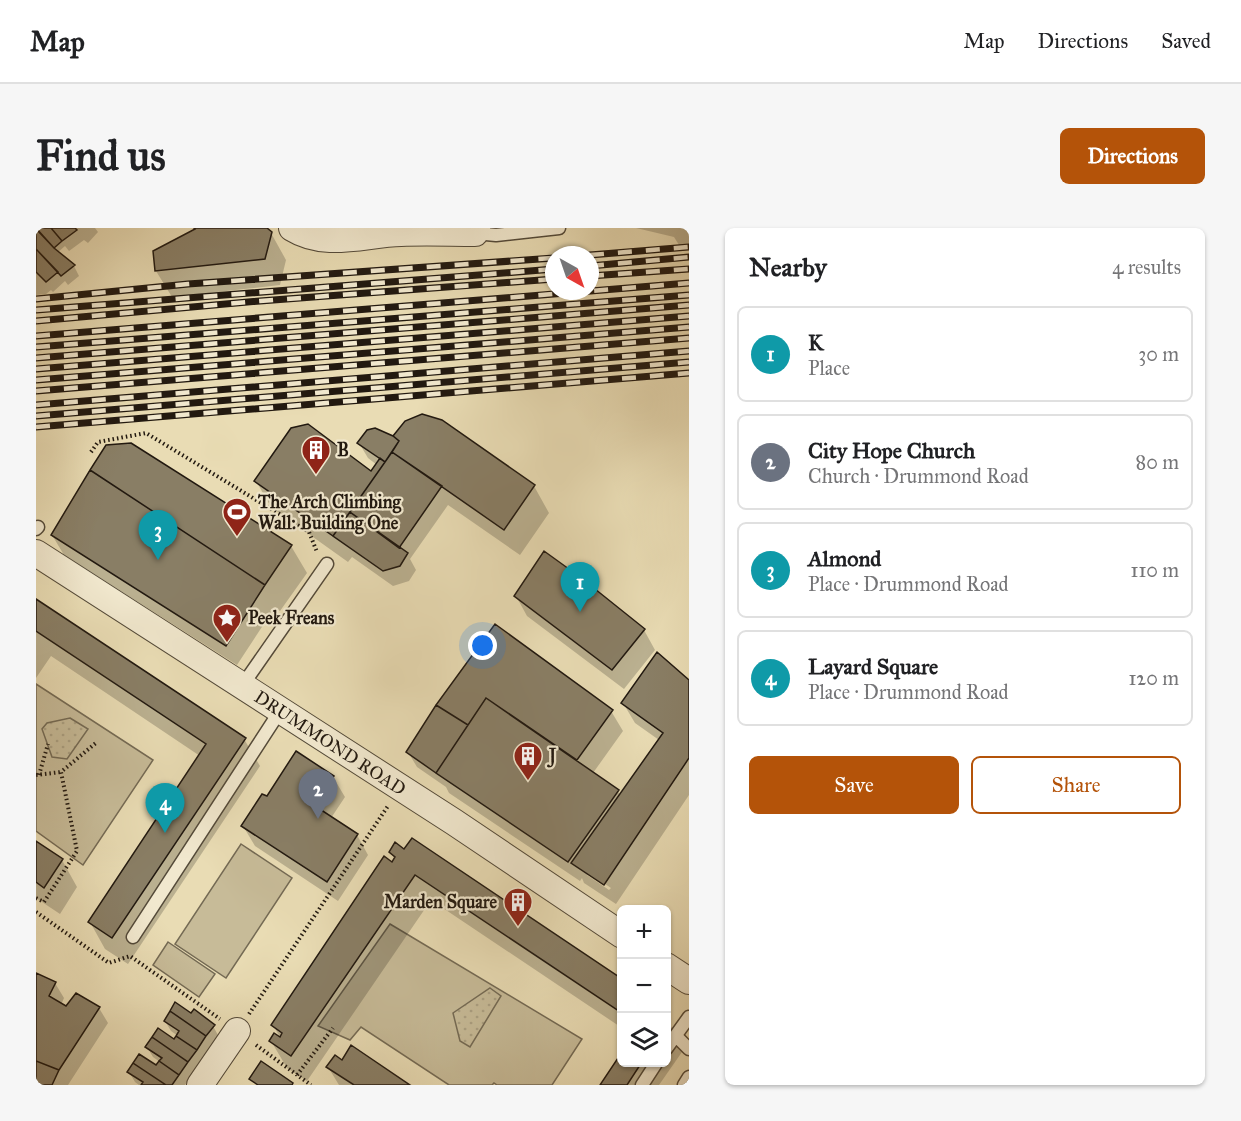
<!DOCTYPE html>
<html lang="en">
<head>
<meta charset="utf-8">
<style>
  :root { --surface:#fff; --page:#f6f6f6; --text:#202124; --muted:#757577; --line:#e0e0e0; --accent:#b45309 }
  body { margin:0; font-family:"IM FELL Great Primer",serif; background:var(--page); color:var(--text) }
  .controls { position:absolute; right:18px; bottom:18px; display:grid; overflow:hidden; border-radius:9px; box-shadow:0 2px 4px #0004 }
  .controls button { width:54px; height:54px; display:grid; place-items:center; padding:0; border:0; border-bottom:2px solid var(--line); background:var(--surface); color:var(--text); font:30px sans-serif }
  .compass { position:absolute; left:509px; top:18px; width:54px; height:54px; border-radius:50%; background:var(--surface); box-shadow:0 2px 4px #0004; rotate:140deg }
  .you { position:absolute; left:447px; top:418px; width:21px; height:21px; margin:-15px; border:4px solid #fff; border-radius:50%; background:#1a73e8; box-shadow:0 0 0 9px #1a73e833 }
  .badge { display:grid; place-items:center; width:39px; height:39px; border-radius:50%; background:var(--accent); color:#fff; font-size:20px; font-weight:700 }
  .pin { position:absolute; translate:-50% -50px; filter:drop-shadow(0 2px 3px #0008) }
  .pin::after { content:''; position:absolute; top:32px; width:21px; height:18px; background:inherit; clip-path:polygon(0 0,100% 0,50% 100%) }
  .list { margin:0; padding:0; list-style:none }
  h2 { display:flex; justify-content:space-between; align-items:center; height:78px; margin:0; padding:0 24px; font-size:26px }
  h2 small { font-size:20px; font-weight:400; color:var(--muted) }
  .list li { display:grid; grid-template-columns:39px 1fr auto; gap:18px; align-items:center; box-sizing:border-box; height:96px; margin:0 12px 12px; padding:0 12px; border:2px solid var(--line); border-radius:9px }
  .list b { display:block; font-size:22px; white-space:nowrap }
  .list p { margin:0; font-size:20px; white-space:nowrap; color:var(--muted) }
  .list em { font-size:20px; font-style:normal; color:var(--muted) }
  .actions { display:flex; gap:12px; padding:18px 24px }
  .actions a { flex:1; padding:14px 0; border:2px solid var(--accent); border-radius:9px; text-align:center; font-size:21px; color:var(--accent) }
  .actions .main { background:var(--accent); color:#fff }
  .icon { flex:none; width:33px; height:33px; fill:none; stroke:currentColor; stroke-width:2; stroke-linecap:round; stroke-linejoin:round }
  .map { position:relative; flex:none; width:653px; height:857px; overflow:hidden; border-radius:9px }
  header { display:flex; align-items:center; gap:36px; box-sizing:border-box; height:84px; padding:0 30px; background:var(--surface); border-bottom:2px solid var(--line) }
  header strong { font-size:28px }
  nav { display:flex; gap:33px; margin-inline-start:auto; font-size:21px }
  .intro { display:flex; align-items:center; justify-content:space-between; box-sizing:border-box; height:144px; padding:0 36px }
  h1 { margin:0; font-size:42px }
  .button { padding:15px 27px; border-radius:9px; background:var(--accent); color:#fff; font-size:21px; font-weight:700 }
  main { display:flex; gap:36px; padding:0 36px }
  aside { flex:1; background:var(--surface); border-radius:9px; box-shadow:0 2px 4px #0004 }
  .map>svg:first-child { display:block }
</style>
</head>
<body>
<header>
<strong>Map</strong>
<nav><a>Map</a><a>Directions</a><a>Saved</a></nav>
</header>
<div class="intro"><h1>Find us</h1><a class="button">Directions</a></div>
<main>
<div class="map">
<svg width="653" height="857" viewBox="0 0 653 857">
  <defs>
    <pattern id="park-dots" width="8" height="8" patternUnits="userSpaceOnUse" patternTransform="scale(1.5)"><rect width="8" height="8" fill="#c7bb98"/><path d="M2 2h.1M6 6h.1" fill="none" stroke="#aba082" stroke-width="1.8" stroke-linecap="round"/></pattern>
  </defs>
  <rect width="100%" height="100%" fill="#e9dcb4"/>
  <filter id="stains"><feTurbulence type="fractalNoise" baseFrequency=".00333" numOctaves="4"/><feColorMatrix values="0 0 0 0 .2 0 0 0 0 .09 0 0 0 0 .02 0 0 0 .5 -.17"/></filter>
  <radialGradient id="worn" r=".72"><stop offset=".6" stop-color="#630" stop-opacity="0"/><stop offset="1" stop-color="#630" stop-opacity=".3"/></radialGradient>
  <path fill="#c7bb98" stroke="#746a54" stroke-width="1.5" d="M0 456 117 532 47 637 0 603Z
    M205 616 256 650 190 750 139 716Z
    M354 696 546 811 516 857H461L458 855 456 857H413L325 799 314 812 282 798Z
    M132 714 179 746 163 769 117 737Z"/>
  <path fill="url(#park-dots)" stroke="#746a54" stroke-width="1.5" d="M34 490 52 501 31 531 16 529 6 501 11 495Z
    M454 760 465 768 434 819 424 813 417 785Z"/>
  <path fill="#0003" fill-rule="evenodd" d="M0 0H59L62 4 52 15 48 12 33 23 29 18 21 25 38 38 43 48 32 57 29 53 17 64 15 62 10 66 0 67Z
    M159 0H229L235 5 250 32 244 57 136 69 120 43 161 2Z
    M600 0H653V19L643 17 638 9Z
    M339 202 498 258 513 285 484 327 412 277 374 331 380 342 373 353 357 358 316 329 312 334 235 279 220 253 335 245 341 237 332 230 323 215Z
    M16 307 255 318 271 345 244 383 239 379 201 437 28 327Z
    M480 368 608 402 619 422 588 461 491 388Z
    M0 373 208 511 224 538 92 736 69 721 54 694 164 528 15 428 0 450Z
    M459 399 575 483 587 503 557 545 582 563 584 568 623 512 599 495 587 475 621 426 653 454V567L580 676 548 655 546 650 544 653 413 565 410 559 381 539 372 524ZM414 484 439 500 437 502 412 486ZM553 645 575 660 573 662 551 647Z
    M297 549 309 569 295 590 321 607 332 627 302 673 219 618 207 598 232 569Z
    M0 615 26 632 41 659 24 686 0 670Z
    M355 624 586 752V800L395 672 271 853 251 840 235 813 245 811 237 797 359 632Z
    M0 747 19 755 28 770 25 777 31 780H63L72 795 32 857H0Z
    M630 790 639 805 636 808 646 824 623 857H566L586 834H630Z
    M129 793 177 798 183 809 149 857H103L99 854 93 844 120 840 124 834 117 829 111 819 138 813 142 808 135 803Z
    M306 834 371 857H303L292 839Z"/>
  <path fill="#897e65" stroke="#221910" stroke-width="1.5" d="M0 0H15L26 13 18 20Z
    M15 0H39L41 2 26 13Z
    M158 0H231L236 4 229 31 119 43 117 23 159 1Z
    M0 1 18 20 39 37 25 48 0 21Z
    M0 21 22 44 10 54 0 44Z
    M386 186 406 192 499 257 468 302 356 224 363 213 357 208 369 193Z
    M272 196 335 243 344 230 349 234 297 308 218 253 255 200Z
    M339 200 357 208 363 213 349 234 321 215 331 202Z
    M95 215 256 317 229 357 54 242 70 217Z
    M356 224 406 258 363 320 314 284Z
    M54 242 229 357 190 418 15 307Z
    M314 284 372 325 364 338 347 343 297 308Z
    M508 323 544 349 609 401 576 442 478 368Z
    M0 371 210 510 76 710 52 694 170 516 0 403Z
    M459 396 577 482 541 532 450 470 432 497 400 477Z
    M621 424 653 452V530L568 657 535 635 627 505 585 475Z
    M450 470 583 562 532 634 400 545Z
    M400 477 432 497 400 545 370 524Z
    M260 523 298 548 279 578 322 606 291 654 205 598 226 566 231 568Z
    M376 610 586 751V785L379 647 255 828 233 813 238 805 244 809 246 805 235 797 348 628 356 634 359 629 353 624 359 614 368 621Z
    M0 613 27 631 8 660 0 654Z
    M0 745 20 754 13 768 30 778 40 765 64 779 23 842 0 833Z
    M139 774 155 785 158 781 179 797 170 808 134 783Z
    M134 783 170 808 161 822 140 808 143 803 128 793Z
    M122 800 138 811 140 808 161 822 152 834 116 809Z
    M116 809 152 834 143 847 123 833 126 830 109 819Z
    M315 817 374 857H318L290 839 299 827 306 832Z
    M586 824V834H606L591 857H564Z
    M103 826 120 837 123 833 143 847 136 857H130L97 835Z
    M0 833 23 842 16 857H0Z
    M225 833 257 855 256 857H222L213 851Z
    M97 835 130 857H105L107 854 91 844Z"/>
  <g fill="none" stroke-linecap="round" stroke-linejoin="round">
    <g stroke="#544a39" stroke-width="15">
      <path id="lane" d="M439 5 460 7 523 0
        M0 301 2 299
        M206 458 291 336
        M97 709 244 483
        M640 808 653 821
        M630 821 653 789
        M606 857 621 834
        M648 857 653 849"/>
    </g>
    <g stroke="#544a39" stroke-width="28">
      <path id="street" d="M256 0C290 21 328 6 365 5 390 4 415 5 439 5L441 0
        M0 325 418 594 586 707
        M630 738 653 753
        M164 857 201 803"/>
    </g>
    <path stroke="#221910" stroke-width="4" stroke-dasharray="1.5 3" stroke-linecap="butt" d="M55 224 62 214 110 205 273 304 281 324
      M0 547 25 544
      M3 547 12 516
      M0 670 8 674 41 623 25 544 61 514
      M0 684 73 735 94 728 184 791
      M213 786 352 578
      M220 817 275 857
      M261 847 297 800"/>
    <use href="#lane" stroke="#f1e8ce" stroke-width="12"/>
    <use href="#street" stroke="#f1e8ce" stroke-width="26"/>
    <g stroke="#221910" stroke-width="7">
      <path id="rail" d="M554 27 653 19
        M554 38 653 29
        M554 48 653 41
        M0 71 152 56 518 30
        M0 82 518 41
        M0 93 224 73 518 51
        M0 108 653 55
        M0 119 653 67
        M0 130 653 77
        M0 141 653 88
        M0 152 653 99
        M0 163 653 110
        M0 177 653 123
        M0 188 653 134
        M0 199 653 145"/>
    </g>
    <use href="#rail" stroke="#f1e8ce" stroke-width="4.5" stroke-dasharray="14" stroke-linecap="butt"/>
  </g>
  <defs>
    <g id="building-pin" transform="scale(1.5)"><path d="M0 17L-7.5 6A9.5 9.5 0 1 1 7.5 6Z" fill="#8f2418" stroke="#f1e8ce"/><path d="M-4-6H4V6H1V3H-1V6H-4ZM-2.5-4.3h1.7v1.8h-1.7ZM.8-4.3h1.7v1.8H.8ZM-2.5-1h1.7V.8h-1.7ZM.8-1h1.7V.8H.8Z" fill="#fff"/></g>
    <g id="stadium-pin" transform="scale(1.5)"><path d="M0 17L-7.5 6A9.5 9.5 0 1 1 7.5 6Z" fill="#8f2418" stroke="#f1e8ce"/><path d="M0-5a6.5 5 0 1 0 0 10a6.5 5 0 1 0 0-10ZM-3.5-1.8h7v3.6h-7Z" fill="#fff"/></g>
    <g id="sight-pin" transform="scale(1.5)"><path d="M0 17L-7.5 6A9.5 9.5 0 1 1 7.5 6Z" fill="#8f2418" stroke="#f1e8ce"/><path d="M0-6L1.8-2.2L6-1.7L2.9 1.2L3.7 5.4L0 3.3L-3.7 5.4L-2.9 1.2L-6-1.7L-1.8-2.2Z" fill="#fff"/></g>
  </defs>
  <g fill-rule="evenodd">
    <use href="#building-pin" x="280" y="222"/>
    <use href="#stadium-pin" x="201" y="284"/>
    <use href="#sight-pin" x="191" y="390"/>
    <use href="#building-pin" x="492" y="528"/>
    <use href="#building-pin" x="482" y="674"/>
  </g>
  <g text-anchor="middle" stroke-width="4.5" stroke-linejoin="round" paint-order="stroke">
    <g font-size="18" font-weight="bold" fill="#221910" stroke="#f1e8ce" text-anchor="start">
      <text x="301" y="228">B</text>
      <text x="222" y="280">The Arch Climbing<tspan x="222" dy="21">Wall: Building One</tspan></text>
      <text x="212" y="396">Peek Freans</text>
      <text x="513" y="534">J</text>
      <text x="461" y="680" text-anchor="end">Marden Square</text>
    </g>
    <g font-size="18" fill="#221910" stroke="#f1e8ce">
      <text transform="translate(294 515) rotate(33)" y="6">DRUMMOND ROAD</text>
    </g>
  </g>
  <rect width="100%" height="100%" filter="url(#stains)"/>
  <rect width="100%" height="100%" fill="url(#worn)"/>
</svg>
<div class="controls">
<button>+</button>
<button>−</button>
<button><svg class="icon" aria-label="layers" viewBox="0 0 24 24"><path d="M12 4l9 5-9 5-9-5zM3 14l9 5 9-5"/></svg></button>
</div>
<svg class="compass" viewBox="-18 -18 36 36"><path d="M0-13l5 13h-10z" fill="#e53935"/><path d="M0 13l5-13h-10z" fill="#757577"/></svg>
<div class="you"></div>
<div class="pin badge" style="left:544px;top:384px;background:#0f9aa8">1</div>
<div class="pin badge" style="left:282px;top:591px;background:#6b7280">2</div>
<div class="pin badge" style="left:122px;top:332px;background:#0f9aa8">3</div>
<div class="pin badge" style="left:129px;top:605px;background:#0f9aa8">4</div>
</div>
<aside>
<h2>Nearby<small>4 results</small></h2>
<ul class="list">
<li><span class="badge" style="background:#0f9aa8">1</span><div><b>K</b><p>Place</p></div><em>30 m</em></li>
<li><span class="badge" style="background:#6b7280">2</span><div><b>City Hope Church</b><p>Church · Drummond Road</p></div><em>80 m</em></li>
<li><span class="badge" style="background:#0f9aa8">3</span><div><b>Almond</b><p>Place · Drummond Road</p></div><em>110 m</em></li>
<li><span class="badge" style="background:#0f9aa8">4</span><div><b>Layard Square</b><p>Place · Drummond Road</p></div><em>120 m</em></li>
</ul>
<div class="actions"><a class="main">Save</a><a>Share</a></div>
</aside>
</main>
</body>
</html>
